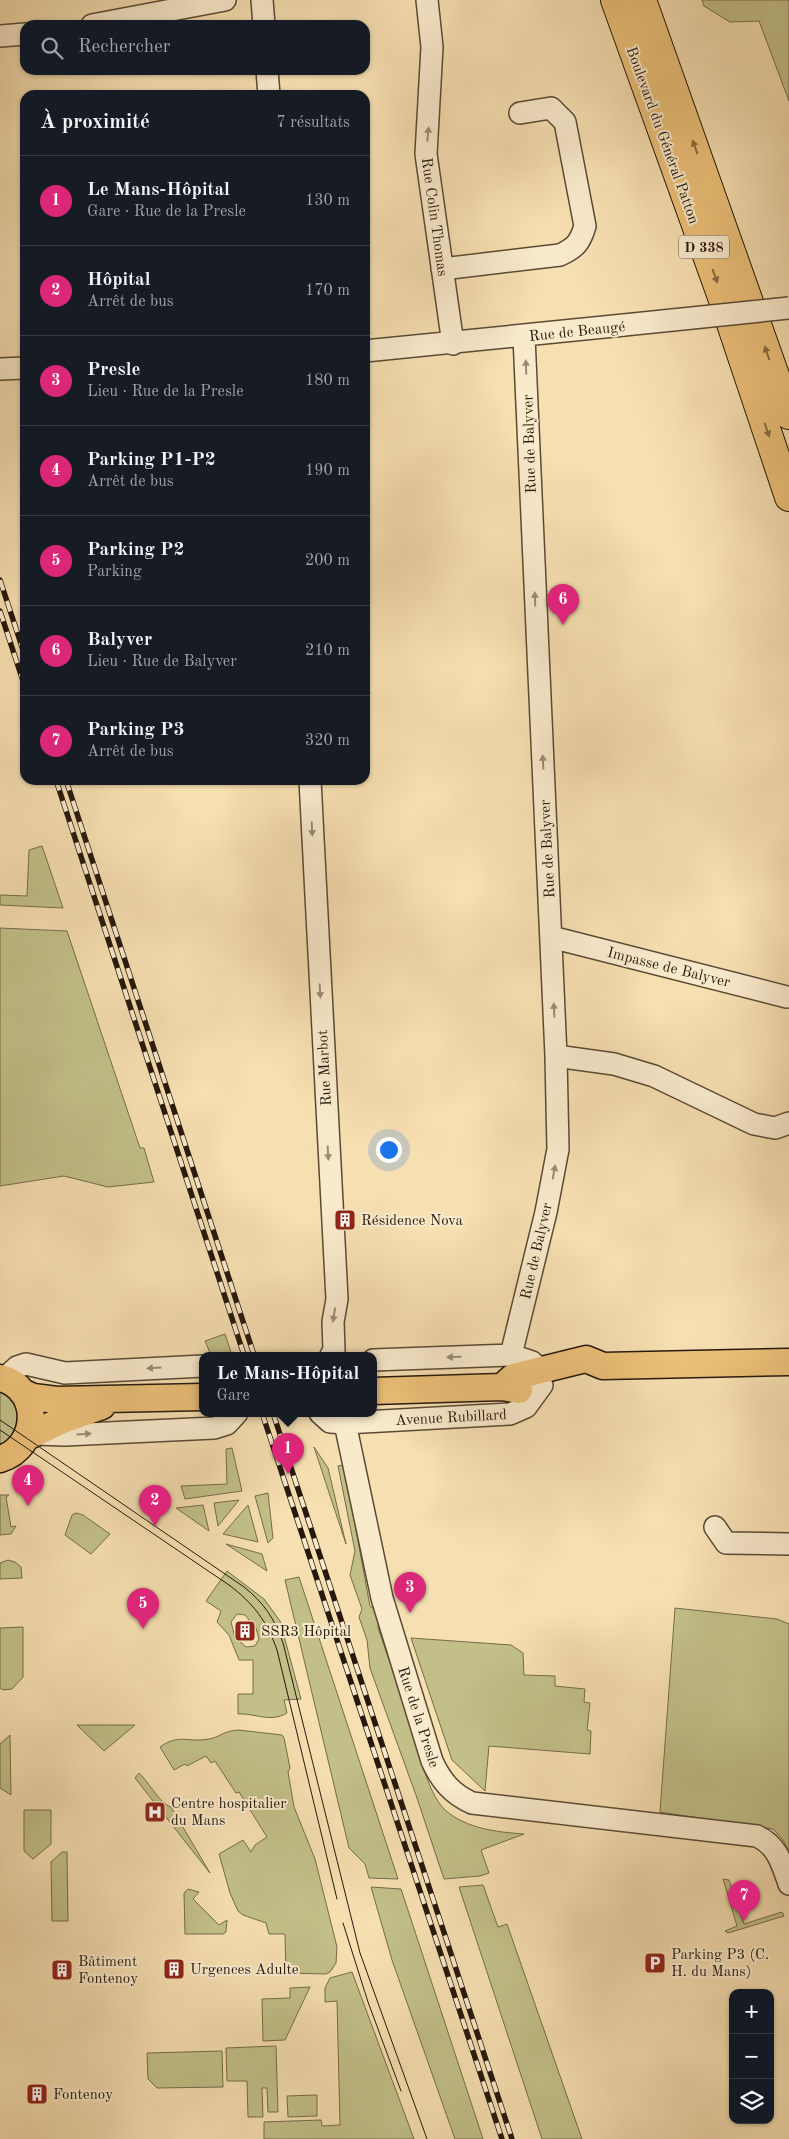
<!DOCTYPE html>
<html lang="fr">
<head>
<meta charset="utf-8">
<style>
  :root { --surface:#171b24; --page:#242831; --text:#f1f3f6; --muted:#9ea1a6; --line:#363941; --accent:#db2777 }
  body { margin:0; font-family:"Old Standard TT",serif; background:var(--page); color:var(--text) }
  .controls { position:absolute; right:15px; bottom:15px; display:grid; overflow:hidden; border-radius:10px; box-shadow:0 1px 4px #0004 }
  .controls button { width:45px; height:45px; display:grid; place-items:center; padding:0; border:0; border-bottom:1px solid var(--line); background:var(--surface); color:var(--text); font:25px sans-serif }
  .you { position:absolute; left:388px; top:1149px; width:18px; height:18px; margin:-12px; border:4px solid #fff; border-radius:50%; background:#1a73e8; box-shadow:0 0 0 8px #1a73e833 }
  .badge { display:grid; place-items:center; width:32px; height:32px; border-radius:50%; background:var(--accent); color:#fff; font-size:16px; font-weight:700 }
  .pin { position:absolute; translate:-50% -41px; filter:drop-shadow(0 1px 2px #0008) }
  .pin::after { content:''; position:absolute; top:26px; width:18px; height:15px; background:inherit; clip-path:polygon(0 0,100% 0,50% 100%) }
  .popup { position:absolute; left:199px; top:1352px; width:178px; height:65px; box-sizing:border-box; display:grid; place-content:center; border-radius:10px; background:var(--surface); filter:drop-shadow(0 1px 4px #0005); font-size:16px; white-space:nowrap; color:var(--muted) }
  .popup b { font-size:19px; color:var(--text) }
  .popup::after { content:''; position:absolute; left:50%; top:100%; margin-left:-10px; border:10px solid transparent; border-top-color:var(--surface) }
  .list { margin:0; padding:0; list-style:none }
  h2 { display:flex; justify-content:space-between; align-items:center; height:65px; margin:0; padding:0 20px; font-size:21px }
  h2 small { font-size:16px; font-weight:400; color:var(--muted) }
  .list li { display:grid; grid-template-columns:32px 1fr auto; gap:15px; align-items:center; box-sizing:border-box; height:90px; padding:0 20px; border-top:1px solid var(--line) }
  .list b { display:block; font-size:19px; white-space:nowrap }
  .list p { margin:0; font-size:16px; white-space:nowrap; color:var(--muted) }
  .list em { font-size:16px; font-style:normal; color:var(--muted) }
  .icon { flex:none; width:28px; height:28px; fill:none; stroke:currentColor; stroke-width:2; stroke-linecap:round; stroke-linejoin:round }
  .map { position:relative; flex:none; width:789px; height:2139px; overflow:hidden }
  .search { position:absolute; background:var(--surface); box-shadow:0 1px 4px #0004; left:20px; top:20px; width:350px; height:55px; display:flex; align-items:center; gap:12px; box-sizing:border-box; padding:0 18px; border-radius:15px; color:var(--muted); font-size:19px }
  .panel { position:absolute; background:var(--surface); box-shadow:0 1px 4px #0004; left:20px; top:90px; width:350px; height:695px; border-radius:15px }
  .map>svg:first-child { display:block }
</style>
</head>
<body>
<div class="map">
<svg width="789" height="2139" viewBox="0 0 789 2139">
  <rect width="100%" height="100%" fill="#f6dfb1"/>
  <filter id="stains"><feTurbulence type="fractalNoise" baseFrequency=".004" numOctaves="4"/><feColorMatrix values="0 0 0 0 .2 0 0 0 0 .09 0 0 0 0 .02 0 0 0 .5 -.17"/></filter>
  <radialGradient id="worn" r=".72"><stop offset=".6" stop-color="#630" stop-opacity="0"/><stop offset="1" stop-color="#630" stop-opacity=".3"/></radialGradient>
  <path fill="#c2c088" stroke="#746c4a" fill-rule="evenodd" d="M702 0H789V101L759 21 730 22 704 6Z
    M42 846 63 908 0 905V895L27 896 29 850Z
    M0 928 67 931 140 1148H144L154 1182 108 1187 64 1176 0 1186Z
    M225 1334 232 1355H211L205 1341Z
    M0 1392C23 1403 24 1434 0 1445Z
    M314 1447 328 1468 346 1544Z
    M232 1448 242 1491 185 1499 181 1486 227 1484 226 1449Z
    M344 1465 370 1606 379 1613 378 1628C388 1657 398 1686 408 1715 416 1740 426 1792 445 1810 467 1829 497 1832 524 1834L481 1850 489 1873 480 1876 444 1879 417 1798 370 1668 367 1640 359 1617 362 1609 350 1575 355 1551 338 1466Z
    M268 1493 273 1538 268 1543 255 1496Z
    M0 1495H9L6 1497 11 1527 16 1526 11 1534 0 1535Z
    M239 1500 218 1526 214 1503Z
    M203 1505 209 1531 176 1508Z
    M248 1505 258 1542 223 1534Z
    M76 1513 83 1515 110 1534 91 1554 65 1535 72 1515Z
    M226 1544 262 1554 267 1571Z
    M8 1560 15 1562 21 1567 22 1578 0 1579V1563Z
    M227 1571 264 1599 280 1621 301 1699 284 1700 287 1713C271 1723 255 1713 238 1714V1694H253V1660H239L229 1635 217 1622 221 1611 206 1601ZM237 1614 245 1615 256 1628 259 1639 255 1646 246 1647 235 1637 231 1622Z
    M299 1577 398 1879 369 1878 365 1864 349 1848 285 1580Z
    M675 1608 777 1619 789 1624V1851L783 1840 773 1829 660 1812Z
    M23 1627V1677L12 1689 3 1690 0 1688V1628Z
    M411 1638 511 1645 523 1653 524 1675 555 1676V1686L585 1689 584 1702 590 1703 587 1730 591 1731 590 1754 489 1746 485 1791 452 1760Z
    M77 1725H135L104 1751Z
    M238 1730 282 1735 284 1738 290 1768 288 1772 294 1807 315 1859 337 1947 336 1963 330 1972 326 1974 286 1973 285 1934H269L266 1923 243 1915 238 1911 230 1893 219 1854 243 1840 251 1852 255 1845 267 1837 239 1792 236 1793 215 1761 211 1763 206 1756 187 1766 185 1764 174 1770 160 1747C180 1733 187 1743 209 1739 218 1738 223 1731 238 1730Z
    M10 1735 11 1795 0 1788V1744Z
    M139 1773C149 1782 160 1804 171 1807L210 1873 135 1778Z
    M24 1810H51V1844L33 1859 24 1851Z
    M62 1852H67L68 1921H52L51 1862Z
    M723 1879 729 1880 744 1924 782 1912 784 1916 728 1933 725 1931 737 1926Z
    M483 1885 498 1927 507 1924 582 2139H542L459 1887Z
    M371 1887 401 1889 483 2139H455L392 1960Z
    M188 1889 199 1892 193 1899 219 1925 227 1920 226 1932 223 1934H185L184 1893Z
    M352 1972 414 2139H264V2122L321 2120 322 2126 340 2125 337 2001 325 2002V1988L330 1978Z
    M310 1987 285 2040 263 2041 262 1999 290 1998V1988Z
    M276 2046 278 2112H268L267 2088H262L263 2117H248L247 2081H227L226 2048Z
    M222 2051 223 2087 157 2088 148 2079 147 2053Z
    M317 2095V2116L288 2117 287 2096Z"/>
  <g fill="none" stroke-linecap="round" stroke-linejoin="round">
    <g stroke="#5a4a35" stroke-width="24">
      <path id="minor" d="M262 0 264 25
        M427 0 432 47 426 154 453 344
        M92 25 225 0
        M0 36 25 34
        M267 70 269 95
        M442 269 560 255C575 248 580 243 585 226L565 122 551 108 520 113
        M365 351 624 325
        M0 369 25 368
        M310 780 337 1299 333 1322 334 1351 331 1355
        M551 937 787 997
        M556 1056 614 1064 654 1076 754 1124 775 1128 789 1123
        M511 1355 546 1212 558 1149 556 1056 524 337
        M373 1360 511 1355 532 1362 540 1370
        M4 1379 17 1367 26 1364 65 1373 203 1366
        M320 1413 330 1422 345 1423 510 1414 526 1407 542 1385
        M345 1423 382 1598 432 1761C441 1781 452 1794 472 1803L757 1836C778 1846 782 1864 789 1884
        M35 1434 65 1435 214 1428 227 1424 237 1413
        M715 1527 726 1543 789 1544"/>
    </g>
    <g stroke="#26180c" stroke-width="29">
      <path id="major" d="M0 1378C42 1388 40 1447 0 1459
        M502 1387 513 1377 586 1359 603 1366 789 1362
        M373 1391 502 1387 519 1390
        M22 1392 33 1397 57 1400 203 1397
        M27 1437 60 1421 102 1406"/>
    </g>
    <g stroke="#26180c" stroke-width="30">
      <path id="highway" d="M615 0 723 300 789 497
        M642 0 789 415"/>
    </g>
    <use href="#minor" stroke="#f9eacc" stroke-width="21"/>
    <use href="#major" stroke="#ebc078" stroke-width="26"/>
    <use href="#highway" stroke="#ebc078" stroke-width="28"/>
    <path stroke="#26180c" stroke-width="1" d="M0 1420 244 1587C263 1602 275 1619 283 1643L360 1953 427 2139
      M0 1430 229 1585C253 1603 267 1621 277 1650L337 1899
      M343 1923 368 2002 401 2091"/>
    <g stroke="#26180c" stroke-width="5.5">
      <path id="rail" d="M0 580 25 656
        M0 611 25 687
        M56 780 244 1355
        M66 780 254 1355
        M262 1413 502 2139
        M273 1413 512 2139"/>
    </g>
    <use href="#rail" stroke="#f9eacc" stroke-width="4" stroke-dasharray="11" stroke-linecap="butt"/>
    <g stroke="#5a4a35" stroke-width="24" stroke-linecap="butt">
      <path id="minor-bridge" d="M624 325 789 308"/>
    </g>
    <use href="#minor-bridge" stroke="#f9eacc" stroke-width="21"/>
  </g>
  <defs><path id="oneway-solid" d="M-6-.8H1V-3.2L6.5 0L1 3.2V.8H-6Z" transform="scale(1.25)"/></defs>
  <g fill="#9a8c76">
    <use href="#oneway-solid" transform="translate(428 134) rotate(-85)"/>
    <use href="#oneway-solid" transform="translate(526 367) rotate(-92)"/>
    <use href="#oneway-solid" transform="translate(535 599) rotate(-92)"/>
    <use href="#oneway-solid" transform="translate(543 762) rotate(-93)"/>
    <use href="#oneway-solid" transform="translate(312 829) rotate(87)"/>
    <use href="#oneway-solid" transform="translate(320 991) rotate(87)"/>
    <use href="#oneway-solid" transform="translate(554 1010) rotate(-93)"/>
    <use href="#oneway-solid" transform="translate(328 1153) rotate(87)"/>
    <use href="#oneway-solid" transform="translate(554 1172) rotate(-79)"/>
    <use href="#oneway-solid" transform="translate(334 1315) rotate(99)"/>
    <use href="#oneway-solid" transform="translate(454 1357) rotate(178)"/>
    <use href="#oneway-solid" transform="translate(154 1368) rotate(177)"/>
    <use href="#oneway-solid" transform="translate(84 1434) rotate(-3)"/>
  </g>
  <g fill="#886c42">
    <use href="#oneway-solid" transform="translate(695 147) rotate(-110)"/>
    <use href="#oneway-solid" transform="translate(715 276) rotate(70)"/>
    <use href="#oneway-solid" transform="translate(767 353) rotate(-109)"/>
    <use href="#oneway-solid" transform="translate(767 430) rotate(71)"/>
  </g>
  <defs>
    <g id="building-square" transform="scale(1.125)"><rect x="-9" y="-9" width="18" height="18" rx="4" fill="#8f2418" stroke="#f9eacc"/><path d="M-4-6H4V6H1V3H-1V6H-4ZM-2.5-4.3h1.7v1.8h-1.7ZM.8-4.3h1.7v1.8H.8ZM-2.5-1h1.7V.8h-1.7ZM.8-1h1.7V.8H.8Z" fill="#fff"/></g>
    <g id="hospital-square" transform="scale(1.125)"><rect x="-9" y="-9" width="18" height="18" rx="4" fill="#8f2418" stroke="#f9eacc"/><path d="M-5-5h3v3.5h4V-5h3V5h-3V1.5h-4V5h-3Z" fill="#fff"/></g>
    <g id="parking-square" transform="scale(1.125)"><rect x="-9" y="-9" width="18" height="18" rx="4" fill="#8f2418" stroke="#f9eacc"/><path d="M-3.5-5.5H1a3.5 3.5 0 0 1 0 7H-1V5.5H-3.5ZM-1-3.4V-.6H.8a1.4 1.4 0 0 0 0-2.8Z" fill="#fff"/></g>
  </defs>
  <g fill-rule="evenodd">
    <use href="#building-square" x="345" y="1220"/>
    <use href="#building-square" x="245" y="1631"/>
    <use href="#hospital-square" x="155" y="1812"/>
    <use href="#parking-square" x="655" y="1963"/>
    <use href="#building-square" x="174" y="1969"/>
    <use href="#building-square" x="62" y="1970"/>
    <use href="#building-square" x="37" y="2094"/>
  </g>
  <g text-anchor="middle" stroke-width="4" stroke-linejoin="round" paint-order="stroke">
    <rect fill="#f9eacc" stroke="#655746" stroke-width="1" x="679" y="235.5" width="50" height="23" rx="4"/>
    <g font-size="14" font-weight="bold" fill="#26180c">
      <text x="704" y="252">D 338</text>
    </g>
    <g font-size="15" fill="#26180c" stroke="#f9eacc">
      <text transform="translate(663 135) rotate(70)" y="5">Boulevard du Général Patton</text>
      <text transform="translate(435 217) rotate(82)" y="5">Rue Colin Thomas</text>
      <text transform="translate(577 331) rotate(-6)" y="5">Rue de Beaugé</text>
      <text transform="translate(529 444) rotate(-92)" y="5">Rue de Balyver</text>
      <text transform="translate(547 849) rotate(-93)" y="5">Rue de Balyver</text>
      <text transform="translate(669 967) rotate(14)" y="5">Impasse de Balyver</text>
      <text transform="translate(324 1068) rotate(-93)" y="5">Rue Marbot</text>
      <text transform="translate(536 1251) rotate(-77)" y="5">Rue de Balyver</text>
      <text transform="translate(451 1417) rotate(-3)" y="5">Avenue Rubillard</text>
      <text transform="translate(419 1717) rotate(72)" y="5">Rue de la Presle</text>
    </g>
    <g font-size="15" fill="#26180c" stroke="#f9eacc" text-anchor="start">
      <text x="361" y="1225">Résidence Nova</text>
      <text x="261" y="1636">SSR3 Hôpital</text>
      <text x="171" y="1808">Centre hospitalier<tspan x="171" dy="17">du Mans</tspan></text>
      <text x="671" y="1959">Parking P3 (C.<tspan x="671" dy="17">H. du Mans)</tspan></text>
      <text x="78" y="1966">Bâtiment<tspan x="78" dy="17">Fontenoy</tspan></text>
      <text x="190" y="1974">Urgences Adulte</text>
      <text x="53" y="2099">Fontenoy</text>
    </g>
  </g>
  <rect width="100%" height="100%" filter="url(#stains)"/>
  <rect width="100%" height="100%" fill="url(#worn)"/>
</svg>
<div class="controls">
<button>+</button>
<button>−</button>
<button><svg class="icon" aria-label="layers" viewBox="0 0 24 24"><path d="M12 4l9 5-9 5-9-5zM3 14l9 5 9-5"/></svg></button>
</div>
<div class="you"></div>
<div class="pin badge" style="left:288px;top:1474px">1</div>
<div class="popup"><b>Le Mans-Hôpital</b>Gare</div>
<div class="pin badge" style="left:155px;top:1526px">2</div>
<div class="pin badge" style="left:410px;top:1613px">3</div>
<div class="pin badge" style="left:28px;top:1506px">4</div>
<div class="pin badge" style="left:143px;top:1629px">5</div>
<div class="pin badge" style="left:563px;top:625px">6</div>
<div class="pin badge" style="left:744px;top:1921px">7</div>
<div class="search"><svg class="icon" aria-label="search" viewBox="0 0 24 24"><circle cx="10" cy="10" r="6"/><path d="M15 15l6 6"/></svg>Rechercher</div>
<section class="panel">
<h2>À proximité<small>7 résultats</small></h2>
<ul class="list">
<li><span class="badge">1</span><div><b>Le Mans-Hôpital</b><p>Gare · Rue de la Presle</p></div><em>130 m</em></li>
<li><span class="badge">2</span><div><b>Hôpital</b><p>Arrêt de bus</p></div><em>170 m</em></li>
<li><span class="badge">3</span><div><b>Presle</b><p>Lieu · Rue de la Presle</p></div><em>180 m</em></li>
<li><span class="badge">4</span><div><b>Parking P1-P2</b><p>Arrêt de bus</p></div><em>190 m</em></li>
<li><span class="badge">5</span><div><b>Parking P2</b><p>Parking</p></div><em>200 m</em></li>
<li><span class="badge">6</span><div><b>Balyver</b><p>Lieu · Rue de Balyver</p></div><em>210 m</em></li>
<li><span class="badge">7</span><div><b>Parking P3</b><p>Arrêt de bus</p></div><em>320 m</em></li>
</ul>
</section>
</div>
</body>
</html>
